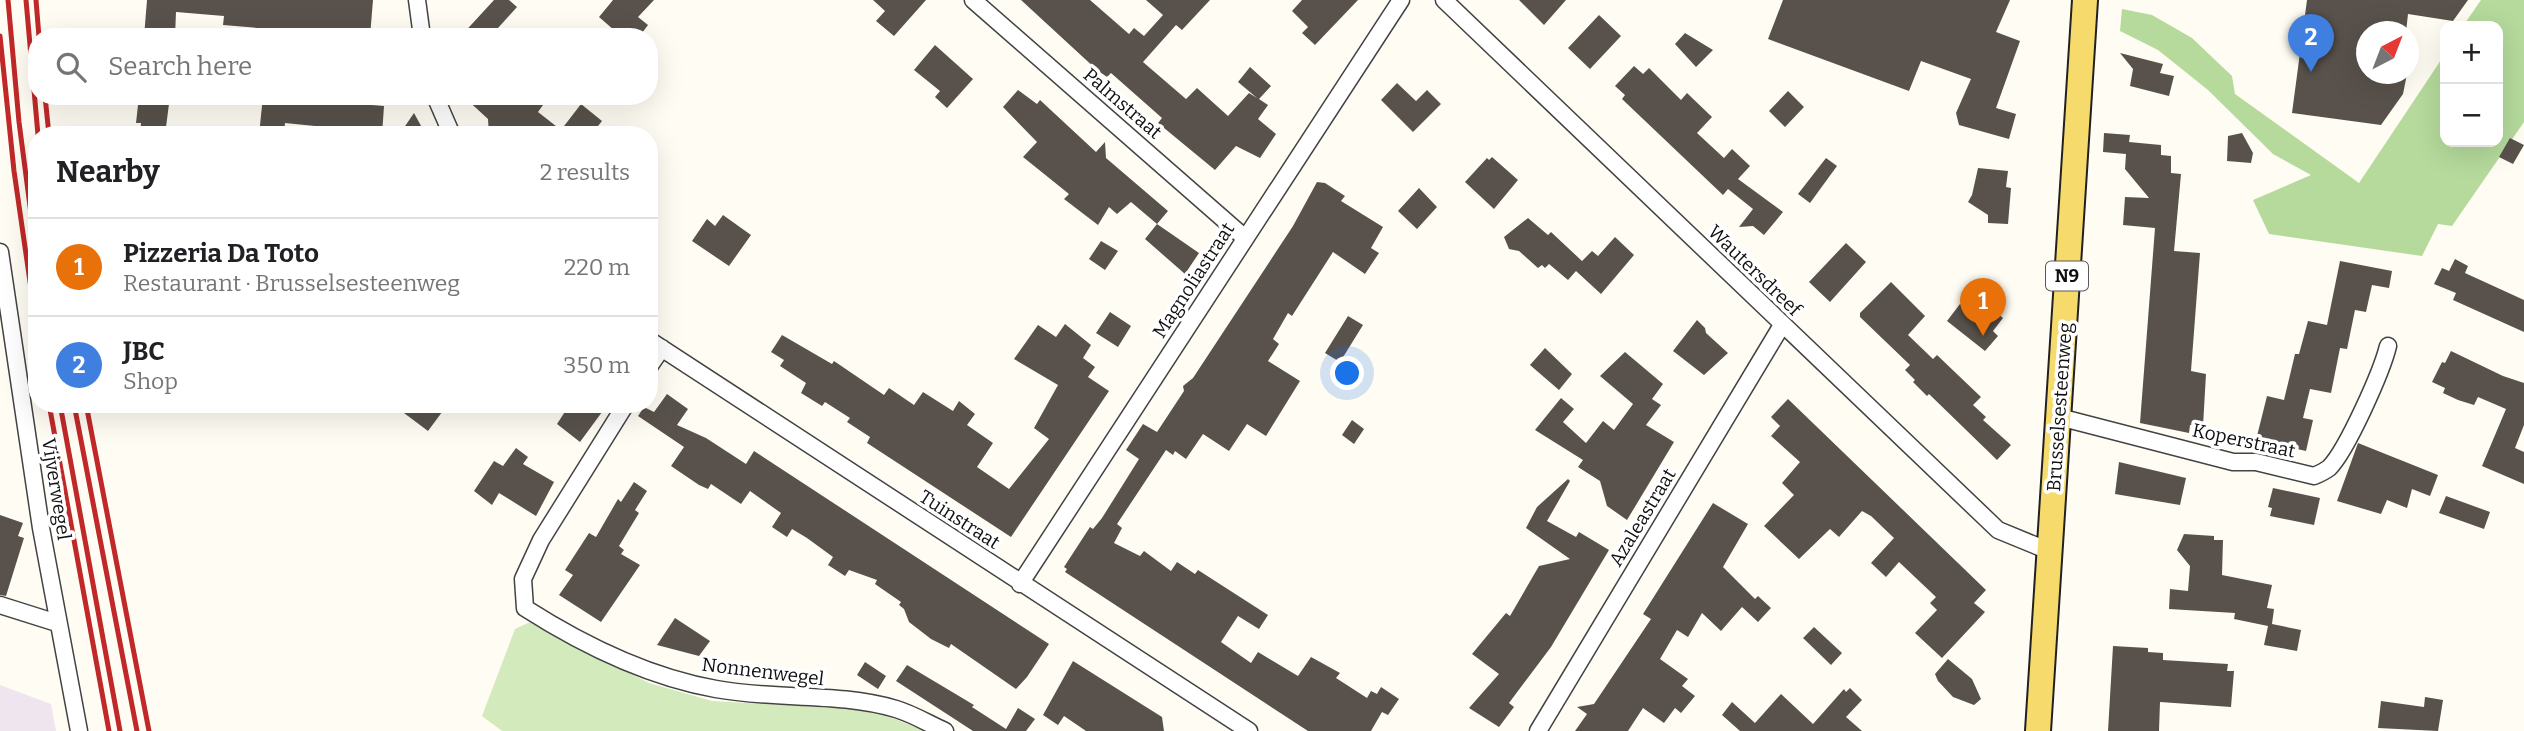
<!DOCTYPE html>
<html lang="en">
<head>
<meta charset="utf-8">
<style>
  :root { --surface:#fff; --page:#f2f2f2; --text:#202124; --muted:#757577; --line:#e0e0e0; --accent:#c02829 }
  body { margin:0; font-family:Bitter,serif; background:var(--page); color:var(--text) }
  .controls { position:absolute; right:21px; top:21px; display:grid; overflow:hidden; border-radius:14px; box-shadow:0 7px 28px #0002 }
  .controls button { width:63px; height:63px; display:grid; place-items:center; padding:0; border:0; border-bottom:2px solid var(--line); background:var(--surface); color:var(--text); font:35px sans-serif }
  .compass { position:absolute; left:2356px; top:21px; width:63px; height:63px; border-radius:50%; background:var(--surface); box-shadow:0 7px 28px #0002; rotate:42deg }
  .you { position:absolute; left:1348px; top:374px; width:24px; height:24px; margin:-18px; border:5px solid #fff; border-radius:50%; background:#1a73e8; box-shadow:0 0 0 10px #1a73e833 }
  .badge { display:grid; place-items:center; width:46px; height:46px; border-radius:50%; background:var(--accent); color:#fff; font-size:23px; font-weight:700 }
  .pin { position:absolute; translate:-50% -58px; filter:drop-shadow(0 2px 4px #0008) }
  .pin::after { content:''; position:absolute; top:37px; width:24px; height:21px; background:inherit; clip-path:polygon(0 0,100% 0,50% 100%) }
  .list { margin:0; padding:0; list-style:none }
  h2 { display:flex; justify-content:space-between; align-items:center; height:91px; margin:0; padding:0 28px; font-size:30px }
  h2 small { font-size:23px; font-weight:400; color:var(--muted) }
  .list li { display:grid; grid-template-columns:46px 1fr auto; gap:21px; align-items:center; box-sizing:border-box; height:98px; padding:0 28px; border-top:2px solid var(--line) }
  .list b { display:block; font-size:26px; white-space:nowrap }
  .list p { margin:0; font-size:23px; white-space:nowrap; color:var(--muted) }
  .list em { font-size:23px; font-style:normal; color:var(--muted) }
  .icon { flex:none; width:38px; height:38px; fill:none; stroke:currentColor; stroke-width:2; stroke-linecap:round; stroke-linejoin:round }
  .map { position:relative; flex:none; width:2524px; height:731px; overflow:hidden }
  .search { position:absolute; background:var(--surface); box-shadow:0 7px 28px #0002; left:28px; top:28px; width:630px; height:77px; display:flex; align-items:center; gap:18px; box-sizing:border-box; padding:0 24px; border-radius:28px; color:var(--muted); font-size:26px }
  .panel { position:absolute; background:var(--surface); box-shadow:0 7px 28px #0002; left:28px; top:126px; width:630px; height:287px; border-radius:28px }
  .map>svg:first-child { display:block }
</style>
</head>
<body>
<div class="map">
<svg width="2524" height="731" viewBox="0 0 2524 731">
  <rect width="100%" height="100%" fill="#fffdf3"/>
  <path fill="#eee5ee" d="M0 685 51 704 56 731H0Z"/>
  <path fill="#d2eabc" d="M530 622 649 683 712 701 856 709 892 718 925 731H502L482 716 515 629Z"/>
  <path fill="#b5da9c" d="M2481 0H2524V122L2452 226 2438 224 2422 256 2269 234 2253 200 2311 175 2273 154 2208 90 2158 50 2120 31 2122 9 2152 15 2192 38 2232 76 2235 94 2359 183 2445 54V142H2498V26H2463Z"/>
  <path fill="#59524c" d="M147 0H373L370 37H268L269 29 223 25 224 16 176 12 175 37H144Z
    M494 0H509L517 7 498 28 508 37H460Z
    M613 0H654L638 17 648 25 639 37H622L599 17Z
    M873 0H926L894 36 876 21 885 11Z
    M1021 0H1090L1129 34 1134 28 1144 36 1163 15 1146 0H1210L1182 30 1176 25 1143 62 1186 99 1197 88 1228 116 1249 93 1257 98 1238 82 1250 67 1271 86 1259 99 1268 105 1258 119 1276 134 1260 158 1236 146 1215 170 1158 123 1162 118 1111 73 1107 77 1097 70Z
    M1302 0H1358L1315 45 1302 33 1308 27 1292 11Z
    M1519 0H1566L1544 25Z
    M1783 0H2010L1996 32 2020 41 1996 108 2016 114 2009 139 1959 125 1956 113 1971 79 1921 61 1909 91 1768 39Z
    M2307 0H2468L2453 21 2408 14 2406 32H2367V74H2407L2403 94 2381 125 2292 113Z
    M1599 15 1621 36 1590 69 1568 48Z
    M1685 33 1713 50 1696 67 1675 44Z
    M935 45 973 79 947 108 935 97 940 91 914 70Z
    M2120 53 2163 64 2160 73 2174 76 2169 96 2130 86 2133 69Z
    M1634 66 1643 74 1649 68 1681 100 1687 93 1712 117 1697 133 1724 158 1732 149 1750 166 1738 179 1783 212 1764 235 1753 226 1739 227 1753 209 1728 189 1723 195 1622 99 1625 95 1615 86Z
    M1397 83 1416 101 1427 90 1441 104 1413 132 1381 100Z
    M1018 90 1037 104 1040 100 1096 152 1105 142 1106 158 1168 211 1157 224 1131 202 1117 214 1109 207 1098 225 1064 199 1069 194 1023 157 1037 142 1003 107Z
    M1788 91 1804 107 1785 127 1769 111Z
    M139 96H170L165 135H140L141 123H136Z
    M263 96 384 106 382 135H315V126L285 123 284 135H259Z
    M463 96H533L543 105 538 112 561 130 581 104 602 121 591 135H489L488 119Z
    M414 113 426 135H399Z
    M2104 133 2130 135 2129 142 2161 145V155L2171 156V173L2181 174 2174 251 2200 253 2191 371 2206 374 2203 426 2190 425 2189 433 2140 423 2155 228 2123 225 2125 197 2149 198 2125 169 2126 154 2103 152Z
    M2242 133 2253 153 2251 163 2227 161 2228 136Z
    M2510 138 2524 145 2513 164 2499 157Z
    M1492 157 1518 180 1494 209 1465 182 1487 158 1489 160Z
    M1826 158 1837 166 1810 203 1798 194Z
    M1978 168 2008 171 2006 187 2011 188 2008 224 1988 223V215L1968 202 1972 195Z
    M1317 182 1325 183 1345 196 1341 201 1383 227 1371 248 1379 253 1365 274 1333 252 1292 316 1288 313 1273 339 1279 344 1268 361 1300 381 1266 436 1247 424 1229 451 1203 434 1186 459 1175 451 1173 455 1166 450 1117 524 1122 528 1114 543 1140 556 1144 551 1171 571 1177 562 1195 574 1198 570 1268 615 1259 629 1238 616 1221 642 1251 663 1258 652 1298 676 1311 657 1340 673 1336 678 1367 698 1371 691 1377 694 1381 687 1399 699 1388 715 1382 712 1371 731H1308L1065 572 1067 569 1064 567 1090 527 1093 529 1102 518 1139 459 1126 450 1143 424 1157 432 1184 391 1183 386 1193 378 1293 226Z
    M1419 188 1437 207 1417 229 1398 211Z
    M723 215 751 235 729 266 692 241 707 219 715 226Z
    M1528 218 1548 235 1551 232 1582 261 1592 251 1598 256 1615 237 1634 255 1601 294 1576 271 1568 280 1549 264 1545 268 1542 265 1538 268 1519 251 1509 249 1504 237Z
    M1157 224 1199 253 1185 274 1145 239Z
    M1101 241 1118 251 1105 270 1089 259Z
    M1846 243 1866 262 1830 302 1809 282Z
    M2455 259 2468 266 2465 273 2524 300V332L2453 300 2456 293 2434 284 2442 268 2449 271Z
    M2340 261 2392 271 2389 288 2372 285 2366 312 2355 310 2347 349 2340 348 2331 393 2310 389 2303 418 2313 420 2306 451 2256 440 2267 396 2284 400 2295 354H2299L2308 321 2327 325Z
    M1891 282 1925 316 1908 335 1933 359 1937 355 1981 397 1973 405 1986 417 1983 420 2011 445 1997 460 1929 394 1927 396 1913 382 1915 380 1905 370 1910 365 1860 317V313Z
    M1983 285 2006 302 1998 314 2003 318 1993 331 1998 336 1985 351 1947 321 1960 304 1965 308Z
    M1110 312 1131 326 1118 347 1096 333Z
    M1348 316 1363 325 1340 362 1325 353Z
    M1697 320 1705 328 1706 333 1728 353 1704 375 1673 351Z
    M1065 324 1091 345 1083 358 1095 367 1088 377 1109 391 1011 537 867 443 870 437 847 422 850 418 825 402 822 406 801 393 806 383 780 366 784 360 771 352 782 335 832 364 834 361 884 395 889 388 914 405 923 392 953 411 959 401 975 414 967 425 993 443 977 467 1009 489 1049 439 1034 428 1058 385 1014 359 1038 325 1056 337Z
    M1545 348 1572 374 1559 390 1530 365Z
    M2451 351 2503 376 2524 383V425L2515 448 2524 452V484L2482 466 2506 409 2478 397 2474 405 2458 400 2443 393 2445 388 2432 382 2442 362 2445 363Z
    M1625 352 1663 384 1652 399 1661 405 1646 425 1674 442 1627 520 1607 506 1600 481 1578 467 1583 460 1535 430 1561 398 1574 409 1563 422 1586 443 1603 421 1614 430 1633 404 1600 376Z
    M667 394 688 409 677 425 706 438 746 464 754 451 1049 644 1027 677 1016 689 951 644 949 648 931 639 909 622 904 609 899 605 901 602 875 584 877 580 849 570 845 576 828 565 833 557 807 538 792 529 787 537 772 527 781 513 750 491 741 504 711 484 708 489 699 485 671 466 684 447 638 416 644 407 654 412Z
    M1788 399 1986 590 1974 603 1985 612 1942 658 1915 633 1937 610 1930 603 1936 597 1899 562 1886 577 1871 563 1894 538 1871 516 1862 511 1839 537 1830 529 1799 559 1764 526 1794 495 1782 483 1800 462 1771 436 1780 426 1771 417Z
    M392 404H448L428 431Z
    M570 404H591L602 412 580 442 557 424Z
    M1352 420 1364 429 1354 444 1342 435Z
    M2358 443 2438 475 2430 496 2412 489 2407 508 2387 500 2381 514 2337 501Z
    M516 448 528 457 523 464 554 482 536 516 499 493 492 505 474 491 494 461 503 466Z
    M2119 462 2186 478 2180 505 2115 494Z
    M1568 479 1570 481 1547 521 1576 537 1579 532 1609 550 1551 647 1509 703 1514 707 1499 727 1469 708 1499 674 1472 654 1506 613 1510 616 1539 566 1570 559 1526 528 1537 507Z
    M634 482 647 491 635 510 639 513 619 546 624 550 621 554 640 565 601 622 559 595 573 575 565 570 589 533 596 537 618 499 621 502Z
    M2273 488 2320 498 2314 525 2270 516 2272 508 2268 507Z
    M2446 496 2490 512 2484 529 2439 513Z
    M1713 503 1748 524 1723 567 1755 599 1758 596 1771 608 1758 622 1742 607 1721 631 1702 613 1688 637 1677 630 1660 659 1688 679 1682 686 1695 696 1681 713 1675 708 1664 723 1643 708 1628 731H1575L1587 714 1577 707 1594 704 1651 619 1643 614Z
    M0 515 23 523 18 536 24 538 6 596 0 595Z
    M2184 534 2214 536V540H2223L2222 575 2272 585 2267 608 2274 609 2272 624 2301 630 2297 651 2264 645 2268 626 2234 619 2235 613 2169 609 2170 589 2188 591 2190 566 2177 550Z
    M675 618 710 641 699 656 657 645Z
    M1814 627 1842 653 1831 665 1803 638Z
    M2113 646 2148 648V652L2163 653V660L2228 664 2227 671H2234L2231 707 2160 702 2159 731H2108Z
    M1948 659 1972 679 1981 699 1974 705 1953 697 1938 681 1935 674Z
    M1073 661 1162 717 1164 731H1086L1064 716 1058 725 1043 715Z
    M865 662 886 676 878 689 857 675Z
    M907 665 974 705 972 707 1006 729 1018 708 1035 719 1026 731H973L896 681Z
    M1850 688 1862 700 1846 717 1862 731H1740L1722 715 1732 702 1755 723 1781 694 1813 724 1844 689 1846 692Z
    M2425 697 2443 700 2438 731 2378 728 2381 701 2424 707Z"/>
  <g fill="none" stroke-linecap="round" stroke-linejoin="round">
    <g stroke="#434343" stroke-width="19">
      <path id="minor" d="M417 0 422 37
        M973 0 1245 238
        M1444 0 1998 530 2049 551
        M435 96 452 135
        M0 252 41 528 79 731
        M649 340 1249 731
        M649 367 662 348
        M626 404 541 540 523 579 525 608C583 645 648 677 716 689 775 700 839 692 896 709 913 714 929 724 945 731
        M2059 417 2233 462H2256L2314 476C2319 474 2325 471 2329 468 2347 450 2382 371 2388 346
        M1020 584 1401 0
        M0 605 57 623
        M1538 731 1782 325"/>
    </g>
    <g stroke="#212121" stroke-width="28">
      <path id="primary" d="M2038 731 2085 0"/>
    </g>
    <use href="#minor" stroke="#fff" stroke-width="16"/>
    <use href="#primary" stroke="#f6db6c" stroke-width="24"/>
    <path stroke="#c02829" stroke-width="5" d="M8 0 19 122 37 260
      M26 0 38 135
      M36 0 39 37
      M0 36 14 171 37 330
      M45 96 49 135
      M49 404 109 731
      M60 404 120 731
      M74 404 137 731
      M86 404 149 731"/>
  </g>
  <g text-anchor="middle" stroke-width="7" stroke-linejoin="round" paint-order="stroke">
    <rect fill="#fff" stroke="#585858" stroke-width="2" x="2046" y="261.5" width="42" height="29" rx="5"/>
    <g font-size="18" font-weight="bold" fill="#101010">
      <text x="2067" y="282">N9</text>
    </g>
    <g font-size="19" fill="#101010" stroke="#fff">
      <text transform="translate(1123 103) rotate(41)" y="7">Palmstraat</text>
      <text transform="translate(1755 270) rotate(44)" y="7">Wautersdreef</text>
      <text transform="translate(1193 280) rotate(-57)" y="7">Magnoliastraat</text>
      <text transform="translate(2059 407) rotate(-86)" y="7">Brusselsesteenweg</text>
      <text transform="translate(2244 440) rotate(12)" y="7">Koperstraat</text>
      <text transform="translate(57 489) rotate(81)" y="7">Vijverwegel</text>
      <text transform="translate(1642 517) rotate(-59)" y="7">Azaleastraat</text>
      <text transform="translate(960 519) rotate(33)" y="7">Tuinstraat</text>
      <text transform="translate(763 671) rotate(7)" y="7">Nonnenwegel</text>
    </g>
  </g>
</svg>
<div class="controls">
<button>+</button>
<button>−</button>
</div>
<svg class="compass" viewBox="-18 -18 36 36"><path d="M0-13l5 13h-10z" fill="#e53935"/><path d="M0 13l5-13h-10z" fill="#757577"/></svg>
<div class="you"></div>
<div class="pin badge" style="left:1983px;top:336px;background:#e8710a">1</div>
<div class="pin badge" style="left:2311px;top:72px;background:#3f7fe0">2</div>
<div class="search"><svg class="icon" aria-label="search" viewBox="0 0 24 24"><circle cx="10" cy="10" r="6"/><path d="M15 15l6 6"/></svg>Search here</div>
<section class="panel">
<h2>Nearby<small>2 results</small></h2>
<ul class="list">
<li><span class="badge" style="background:#e8710a">1</span><div><b>Pizzeria Da Toto</b><p>Restaurant · Brusselsesteenweg</p></div><em>220 m</em></li>
<li><span class="badge" style="background:#3f7fe0">2</span><div><b>JBC</b><p>Shop</p></div><em>350 m</em></li>
</ul>
</section>
</div>
</body>
</html>
